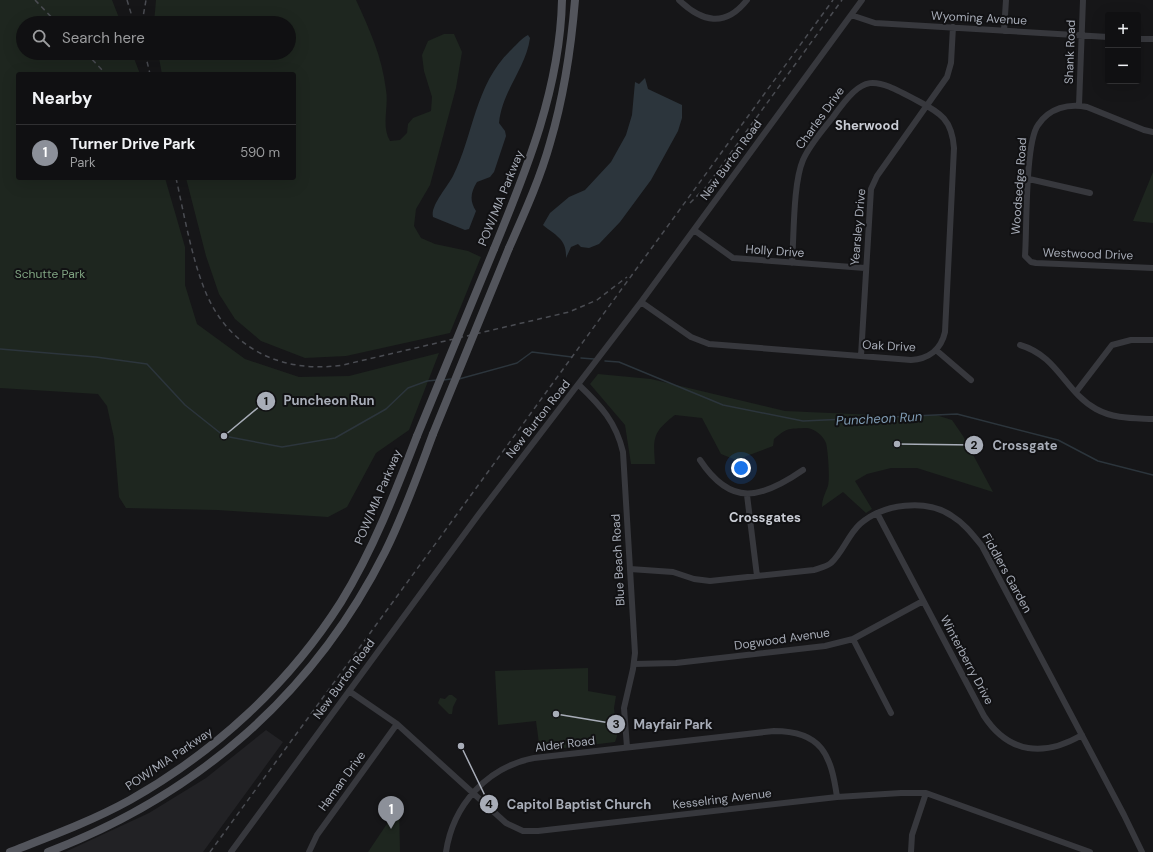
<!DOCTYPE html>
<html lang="en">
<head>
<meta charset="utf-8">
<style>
  :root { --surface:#101012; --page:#19191b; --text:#f1f3f6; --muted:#9c9d9f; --line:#303032; --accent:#8c9099 }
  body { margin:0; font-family:"DM Sans",sans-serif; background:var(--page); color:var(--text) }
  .controls { position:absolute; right:12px; top:12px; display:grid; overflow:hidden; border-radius:4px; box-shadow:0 4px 16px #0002 }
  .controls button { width:36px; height:36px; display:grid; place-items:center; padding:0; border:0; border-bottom:1px solid var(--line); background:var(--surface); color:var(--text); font:20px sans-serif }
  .you { position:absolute; left:741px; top:468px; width:14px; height:14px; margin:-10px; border:3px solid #fff; border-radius:50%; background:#1a73e8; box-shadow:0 0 0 6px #1a73e833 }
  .badge { display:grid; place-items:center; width:26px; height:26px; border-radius:50%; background:var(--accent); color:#fff; font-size:13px; font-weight:700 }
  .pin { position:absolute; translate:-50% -33px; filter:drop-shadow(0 1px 2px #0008) }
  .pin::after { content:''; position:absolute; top:21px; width:14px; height:12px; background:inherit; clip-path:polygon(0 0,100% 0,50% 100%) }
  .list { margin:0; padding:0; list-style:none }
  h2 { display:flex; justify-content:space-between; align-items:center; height:52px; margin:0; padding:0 16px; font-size:17px }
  h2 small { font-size:13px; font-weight:400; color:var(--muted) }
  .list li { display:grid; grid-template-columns:26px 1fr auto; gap:12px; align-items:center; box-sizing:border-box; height:56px; padding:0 16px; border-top:1px solid var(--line) }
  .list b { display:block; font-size:15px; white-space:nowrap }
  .list p { margin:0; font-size:13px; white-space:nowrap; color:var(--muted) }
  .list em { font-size:13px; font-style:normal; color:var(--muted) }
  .icon { flex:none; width:22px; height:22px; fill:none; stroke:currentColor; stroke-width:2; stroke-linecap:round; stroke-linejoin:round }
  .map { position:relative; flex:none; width:1153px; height:852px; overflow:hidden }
  .search { position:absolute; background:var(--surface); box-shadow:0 4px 16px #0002; left:16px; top:16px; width:280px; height:44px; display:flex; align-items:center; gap:10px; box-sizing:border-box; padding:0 14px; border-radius:22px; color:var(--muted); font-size:15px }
  .panel { position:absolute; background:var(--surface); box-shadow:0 4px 16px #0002; left:16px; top:72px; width:280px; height:108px; border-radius:4px }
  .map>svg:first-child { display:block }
</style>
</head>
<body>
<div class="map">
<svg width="1153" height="852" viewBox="0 0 1153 852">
  <rect width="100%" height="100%" fill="#161618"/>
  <path fill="#222225" d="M266 730 283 742 203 852H65L149 813 206 778Z"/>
  <path fill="#1e261f" d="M0 0H112L121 23H23V53H132L140 74H18V178H165L185 247V285L197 324 245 359 299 377 349 376 439 353 409 430 376 453 347 507 328 517 217 510 126 508 119 497 114 438 107 406 98 394 0 388Z
    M156 0H356C370 31 382 56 386 90 389 107 381 126 390 141L400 140 407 133 408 124 413 118 431 111 432 97 424 71 422 55 428 41 444 34H454L462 52 456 88 430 185 416 209 414 226 421 238 435 244 468 251 481 257 450 333 346 356 305 358 261 341 235 319 219 294 206 256 186 178H294V74H162L158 53H289V23H154Z
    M1153 172V223L1133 221Z
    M598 374 651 379 785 411 898 416 936 415 952 420 963 436 993 492 917 468H891L867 474 855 481 872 509 866 513 843 492 822 507C822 499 825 494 828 486 830 479 828 450 826 443 823 435 813 427 804 428 787 429 787 428 774 439L773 446 736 460 721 454 702 418 675 415C653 432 653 437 655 464H631L625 425 590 384Z
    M588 668V691L616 696 614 708 617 736 615 742 540 751 536 721 498 725 495 671Z
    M449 695H452L457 699 453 707 452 714H449L438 703 440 698 445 699Z
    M399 806 400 852H368Z"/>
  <path fill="#2c353c" d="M528 35 530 38C526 68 502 91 499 123L505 131 506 136 494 172 490 177 477 182C471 192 469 200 476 211L469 229 465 230 433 217C430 206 448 186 453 176 474 134 475 83 512 49 517 44 522 38 528 35Z
    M645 78 648 89 682 105V118L678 131 651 180 620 222 599 244 589 248 581 247 578 244 571 247 566 258C567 239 556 236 543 225L550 213 569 197 585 190 611 162 626 135 632 115 635 82 639 84Z"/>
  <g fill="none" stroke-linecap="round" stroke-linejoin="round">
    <path stroke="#2c353c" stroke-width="1.5" d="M0 349 96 357 147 364 185 405 224 436 282 447 335 438 386 409 408 388 427 381 437 380
      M581 358 594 359
      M605 361 619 362 723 405 803 421 957 414 1058 440 1098 461 1153 475
      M459 379 517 363 532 352 572 357
      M443 380 451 379"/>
    <path stroke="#37383d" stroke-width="6" d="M679 0C702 22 725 28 747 0
      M851 15 875 23 1108 37
      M1004 31 1006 0
      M1138 39H1153
      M1079 105 1083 0
      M1153 132 1144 130 1087 107C1069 103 1049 108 1038 125 1025 143 1027 229 1025 256L1031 262 1036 263 1153 268
      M1029 179 1090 193
      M694 230 733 258 865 268
      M641 302 691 337 709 344 911 360C928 359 941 350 945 332L954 148C952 120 941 113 918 101 871 76 865 73 833 117 823 130 810 144 803 160 793 183 794 236 792 263
      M1020 345C1058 356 1065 392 1096 409 1114 419 1133 418 1153 419
      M936 350 971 380
      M861 356 871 189 877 176 947 77 951 63 953 27
      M579 385C601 406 616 422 623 452L635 653 633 669 624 708 627 747
      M1076 392 1112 345 1131 340H1153
      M700 460C731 507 761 499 803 470
      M747 495 757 576
      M877 513 984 716C1009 754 1044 757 1082 735
      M630 569 673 572 694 579 710 581 814 570C819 568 826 567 831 563 843 552 848 535 860 524 883 504 926 498 952 516 965 524 973 535 982 546L1124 815 1142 852
      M853 639 891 713
      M634 664 676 663 825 646 853 639 923 601
      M349 691 397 724 506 823 523 831H538L837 797 901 793H926L1090 852
      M231 852 479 514 641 302 862 0
      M309 852 317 835 397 724
      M446 852C453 805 487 767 534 758L774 731C822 731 831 755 837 797
      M911 852 912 835 926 793"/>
    <path stroke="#53555c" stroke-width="8" d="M509 248C524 214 540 179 550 143 564 96 571 49 575 0
      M494 249C527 169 560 88 562 0
      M10 852C51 836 92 821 130 800 215 752 289 684 341 602 373 550 395 493 417 436
      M48 852C197 795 313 695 385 552 404 514 418 474 433 434"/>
    <path stroke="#4a4c52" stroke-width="1.5" stroke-dasharray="5 4" stroke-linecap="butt" d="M35 0 57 23
      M127 0 134 23
      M142 23 146 0
      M86 53 106 74
      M145 53 150 74
      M176 178C184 214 192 260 206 293 230 350 284 374 343 365L569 312 597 300 627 277
      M690 203 706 187 842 0
      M210 852 833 0"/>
    <path stroke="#53555c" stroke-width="8" d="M433 434 509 248
      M417 436 494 249"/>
  </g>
  <g text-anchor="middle" stroke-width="4" stroke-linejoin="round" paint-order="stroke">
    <g font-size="12" fill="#a8adb8" stroke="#111113">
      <text transform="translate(979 18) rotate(3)" y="4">Wyoming Avenue</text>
      <text transform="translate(1070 52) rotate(-88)" y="4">Shank Road</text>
      <text transform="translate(820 118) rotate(-54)" y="4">Charles Drive</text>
      <text transform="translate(731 160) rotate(-54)" y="4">New Burton Road</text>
      <text transform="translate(1019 186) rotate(-86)" y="4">Woodsedge Road</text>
      <text transform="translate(501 198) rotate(-68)" y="4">POW/MIA Parkway</text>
      <text transform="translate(858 227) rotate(-85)" y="4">Yearsley Drive</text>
      <text transform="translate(775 251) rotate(4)" y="4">Holly Drive</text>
      <text transform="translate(1088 254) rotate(2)" y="4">Westwood Drive</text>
      <text transform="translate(889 346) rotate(3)" y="4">Oak Drive</text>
      <text transform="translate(538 419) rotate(-52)" y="4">New Burton Road</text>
      <text transform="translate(378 497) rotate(-67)" y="4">POW/MIA Parkway</text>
      <text transform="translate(618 560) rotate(-93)" y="4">Blue Beach Road</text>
      <text transform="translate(1007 573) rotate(61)" y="4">Fiddlers Garden</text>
      <text transform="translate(782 639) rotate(-8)" y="4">Dogwood Avenue</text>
      <text transform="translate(967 660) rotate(62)" y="4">Winterberry Drive</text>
      <text transform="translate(344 679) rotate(-54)" y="4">New Burton Road</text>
      <text transform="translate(565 744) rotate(-7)" y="4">Alder Road</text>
      <text transform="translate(169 759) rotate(-34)" y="4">POW/MIA Parkway</text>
      <text transform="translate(342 781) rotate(-54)" y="4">Haman Drive</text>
      <text transform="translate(722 799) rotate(-7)" y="4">Kesselring Avenue</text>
    </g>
    <g font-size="12" fill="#7fa381" stroke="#111113">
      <text x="50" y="278">Schutte Park</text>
    </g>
    <g font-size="13" font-weight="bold" fill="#c9ccd4" stroke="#111113">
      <text x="867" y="130">Sherwood</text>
      <text x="765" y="522">Crossgates</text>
    </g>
    <g font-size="13" font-style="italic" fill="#7f9bb3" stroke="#111113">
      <text transform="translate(879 418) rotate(-3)" y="5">Puncheon Run</text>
    </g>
  </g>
  <path fill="none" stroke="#a8adb8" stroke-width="1.5" d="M224 436L266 401M897 444L974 445M556 714L616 724M461 746L489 804"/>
  <g fill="#a8adb8" stroke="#111113" stroke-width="1.5">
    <circle cx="224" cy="436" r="4"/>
    <circle cx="897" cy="444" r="4"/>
    <circle cx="556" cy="714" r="4"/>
    <circle cx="461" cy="746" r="4"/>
    <circle cx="266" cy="401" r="10"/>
    <circle cx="974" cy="445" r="10"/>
    <circle cx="616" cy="724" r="10"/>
    <circle cx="489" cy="804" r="10"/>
  </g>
  <g font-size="12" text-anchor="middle" font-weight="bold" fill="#111">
    <text x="266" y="405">1</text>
    <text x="974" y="449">2</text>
    <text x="616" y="728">3</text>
    <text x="489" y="808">4</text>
  </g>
  <g font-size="13" text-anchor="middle" font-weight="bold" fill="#a8adb8" stroke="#111113" stroke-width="4" stroke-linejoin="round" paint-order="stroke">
    <text x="329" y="405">Puncheon Run</text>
    <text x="1025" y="450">Crossgate</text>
    <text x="673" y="729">Mayfair Park</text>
    <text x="579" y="809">Capitol Baptist Church</text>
  </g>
</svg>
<div class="controls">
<button>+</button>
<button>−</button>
</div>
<div class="you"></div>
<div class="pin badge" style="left:391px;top:829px">1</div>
<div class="search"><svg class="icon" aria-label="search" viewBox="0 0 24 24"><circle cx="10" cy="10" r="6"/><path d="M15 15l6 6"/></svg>Search here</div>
<section class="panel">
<h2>Nearby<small></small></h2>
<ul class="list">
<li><span class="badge">1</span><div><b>Turner Drive Park</b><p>Park</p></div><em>590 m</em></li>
</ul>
</section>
</div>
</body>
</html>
